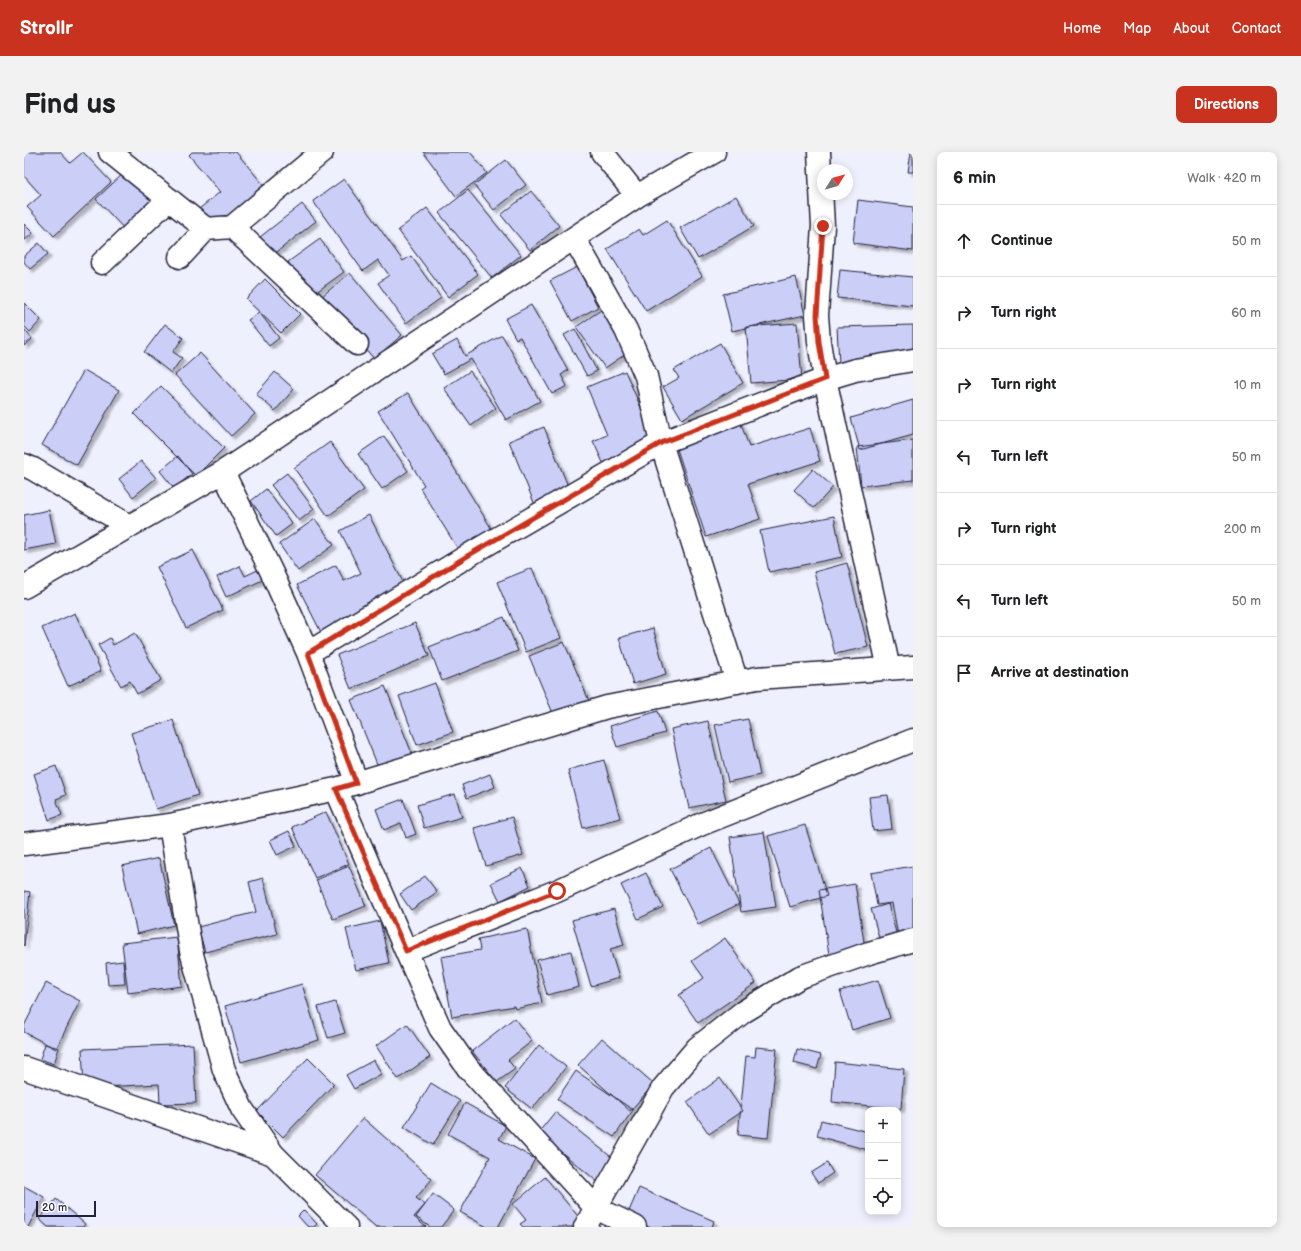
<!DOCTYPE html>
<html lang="en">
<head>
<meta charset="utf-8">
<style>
  :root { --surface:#fff; --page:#f2f2f2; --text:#202124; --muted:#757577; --line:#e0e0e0; --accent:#c8321e }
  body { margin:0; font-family:"Balsamiq Sans",sans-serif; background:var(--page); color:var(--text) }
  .controls { position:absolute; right:12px; bottom:12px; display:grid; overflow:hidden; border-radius:8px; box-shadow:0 2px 10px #0003 }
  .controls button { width:36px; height:36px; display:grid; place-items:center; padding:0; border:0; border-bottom:1px solid var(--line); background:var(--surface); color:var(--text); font:20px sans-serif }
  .compass { position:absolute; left:793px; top:12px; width:36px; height:36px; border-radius:50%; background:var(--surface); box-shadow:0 2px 10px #0003; rotate:53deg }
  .scale { position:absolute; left:12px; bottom:10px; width:60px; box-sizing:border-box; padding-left:4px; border:2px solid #22223b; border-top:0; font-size:11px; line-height:14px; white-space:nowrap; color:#22223b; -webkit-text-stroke:3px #fff; paint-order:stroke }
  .stop { position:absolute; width:12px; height:12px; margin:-9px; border:3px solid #c8321e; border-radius:50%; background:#fff }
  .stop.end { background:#c8321e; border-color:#fff; box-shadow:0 1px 4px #0008 }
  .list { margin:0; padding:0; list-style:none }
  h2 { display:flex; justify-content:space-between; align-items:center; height:52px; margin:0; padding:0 16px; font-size:17px }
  h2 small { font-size:13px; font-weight:400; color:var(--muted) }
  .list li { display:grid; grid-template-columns:26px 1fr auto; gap:12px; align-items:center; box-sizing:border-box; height:72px; padding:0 16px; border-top:1px solid var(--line) }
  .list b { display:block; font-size:15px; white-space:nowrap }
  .list em { font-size:13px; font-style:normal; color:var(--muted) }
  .icon { flex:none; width:22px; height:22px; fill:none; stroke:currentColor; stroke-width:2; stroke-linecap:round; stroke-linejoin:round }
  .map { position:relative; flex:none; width:889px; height:1075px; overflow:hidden; border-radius:8px }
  header { display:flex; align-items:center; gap:24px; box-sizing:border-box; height:56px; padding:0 20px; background:var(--accent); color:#fff }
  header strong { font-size:19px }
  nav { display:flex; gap:22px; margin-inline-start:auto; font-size:14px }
  .intro { display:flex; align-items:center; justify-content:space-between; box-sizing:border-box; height:96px; padding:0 24px }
  h1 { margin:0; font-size:28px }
  .button { padding:10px 18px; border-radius:8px; background:var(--accent); color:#fff; font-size:14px; font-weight:700 }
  main { display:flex; gap:24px; padding:0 24px }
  aside { flex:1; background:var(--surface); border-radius:8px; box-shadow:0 2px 10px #0003 }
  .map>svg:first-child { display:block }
</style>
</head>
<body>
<header>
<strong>Strollr</strong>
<nav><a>Home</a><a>Map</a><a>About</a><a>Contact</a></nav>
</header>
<div class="intro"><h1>Find us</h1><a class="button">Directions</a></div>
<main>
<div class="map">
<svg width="889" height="1075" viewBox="0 0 889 1075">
  <defs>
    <filter id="shadow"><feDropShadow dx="3.5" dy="3.5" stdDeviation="1" flood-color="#0004"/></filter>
  </defs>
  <rect width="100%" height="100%" fill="#eff0fd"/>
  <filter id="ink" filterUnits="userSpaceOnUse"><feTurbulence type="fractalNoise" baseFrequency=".025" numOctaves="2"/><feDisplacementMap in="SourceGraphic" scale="8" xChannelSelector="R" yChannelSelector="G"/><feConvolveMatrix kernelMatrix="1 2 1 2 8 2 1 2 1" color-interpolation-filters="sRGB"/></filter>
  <g filter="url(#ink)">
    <path fill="#cbcef7" stroke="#22223b" filter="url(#shadow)" d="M0 0H36L46 11 59 0 87 30 30 84 3 55 17 43 0 24Z
      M168 0H212L247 42 197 83 175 57 196 40 165 3Z
      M399 0H446L463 21 432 44Z
      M887 0H889V20H884Z
      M482 8 502 33 470 58 450 33Z
      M102 19 136 55 106 83 72 47Z
      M320 27 379 109 387 104 417 146 382 171 354 131 365 123 354 108 339 119 289 49Z
      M444 38 497 103 468 126 415 61Z
      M507 39 535 74 506 98 477 63Z
      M712 44 730 74 674 107 656 76Z
      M834 48 889 55V99L829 91Z
      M278 52 292 69 249 103 236 85Z
      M403 56 454 122 424 145 374 78Z
      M643 68 678 124 622 159 583 97 615 77 619 83Z
      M0 72 9 81 0 89Z
      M296 87 320 120 288 143 264 110Z
      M15 91 24 102 6 117 0 110V104Z
      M553 115 574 155 548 169 526 129Z
      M816 118 889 125V154L813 146Z
      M326 121 378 183 350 207 298 144Z
      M772 125 781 163 708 179 699 142Z
      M241 127 276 162 257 181 222 147Z
      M0 151 17 168 6 180 0 174Z
      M507 153 544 218 537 223 543 234 528 242 496 185 492 187 481 167Z
      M577 158 606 199 581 216 552 175Z
      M235 160 255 186 245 194 224 168Z
      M773 171 778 227 727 231 722 175Z
      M141 172 159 186 149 200 158 206 147 221 120 200Z
      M889 173V210L815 212 813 175Z
      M0 177 8 187 0 194Z
      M551 177 573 219 563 224 540 183Z
      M478 183 516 249 482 268 447 207 420 222 408 202 433 188 441 204Z
      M696 191 719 231 658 267 639 235 655 226 650 218Z
      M176 201 231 262 207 284 151 223Z
      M60 218 95 238 53 313 18 293Z
      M446 219 472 256 447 274 420 236Z
      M601 219 634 295 582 317 569 289 583 283 563 235Z
      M251 220 270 237 251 259 232 242Z
      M137 234 200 296 172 324 110 262Z
      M384 241 472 384 439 405 396 336 400 333 354 259Z
      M889 248V283L836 298 827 266Z
      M715 266 725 295 786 276 796 309 724 332 736 367 682 385 650 288Z
      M520 275 550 349 515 363 485 289Z
      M360 284 384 319 358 337 334 302Z
      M889 288V328L837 334 833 295Z
      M306 290 340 338 304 364 270 316Z
      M154 304 168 322 150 336 136 319Z
      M117 309 132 326 109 345 95 327Z
      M789 317 809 335 790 356 770 338Z
      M263 321 290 357 275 369 247 333Z
      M242 337 268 372 252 384 227 349Z
      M25 358 32 392 0 398V363Z
      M345 363 385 442 302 490 273 433 312 413 320 429 337 421 316 379Z
      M810 364 818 405 745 420 736 379Z
      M291 367 310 393 274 419 255 392Z
      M169 398 199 458 162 476 133 415Z
      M823 411 844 495 811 502 790 420Z
      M216 414 221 424 240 415 245 425 202 445 193 425Z
      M508 416 537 486 502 500 473 430Z
      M51 461 77 519 44 534 18 476Z
      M480 465 494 499 418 529 405 495Z
      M391 471 405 504 327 537 313 503Z
      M629 476 642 522 609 532 595 486Z
      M111 481 137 528 113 542 106 529 97 534 74 493 86 486 89 493Z
      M540 490 571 563 536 578 505 504Z
      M411 531 429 580 393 593 375 544Z
      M361 534 389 604 355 617 327 548Z
      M634 559 641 581 593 595 586 574Z
      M724 567 736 623 704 630 691 573Z
      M149 568 174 643 132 657 107 581Z
      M684 569 702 648 665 656 647 577Z
      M580 608 596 666 559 676 544 618Z
      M32 614 42 643 32 647 38 663 25 668 10 622Z
      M466 622 471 635 443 646 438 633Z
      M431 642 438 665 400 676 393 653Z
      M864 643 868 677 849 679 845 645Z
      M379 647 392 682 382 686 377 671 360 678 352 657Z
      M302 660 325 712 291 726 268 675Z
      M488 665 499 703 462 714 450 676Z
      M781 673 803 744 766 755 744 684Z
      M265 679 272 694 253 703 246 688Z
      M740 680 752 755 717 760 706 685Z
      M687 696 715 752 674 772 646 717Z
      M135 706 150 773 113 782 98 714Z
      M325 714 342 754 309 767 292 728Z
      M889 714V780L874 783 868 751 853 753 847 721Z
      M498 716 506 734 476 749 467 731Z
      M622 721 639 755 614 767 597 733Z
      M401 724 413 740 387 758 376 742Z
      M239 726 253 782 181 800 174 775 232 760 225 730Z
      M831 732 842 803 806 809 795 738Z
      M0 739 6 740 0 794Z
      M864 752 873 784 856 789 847 757Z
      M590 757 600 793 586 797 595 826 567 834 548 768Z
      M356 769 365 811 332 818 322 777Z
      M503 777 518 851 491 857 490 854 428 865 417 805 456 798 454 787Z
      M153 785 158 834 104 841 98 791Z
      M701 786 732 831 674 871 655 843 680 826 668 809Z
      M547 799 555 835 523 843 513 808Z
      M99 809 101 832 84 833 82 811Z
      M854 828 866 866 828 878 816 839Z
      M22 831 56 849 32 897 0 880V874Z
      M278 832 295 888 217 910 201 854Z
      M311 850 321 881 304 886 294 855Z
      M490 866 508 889 484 908 491 917 473 930 448 899Z
      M383 872 406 905 374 927 352 894Z
      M578 886 630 932 606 959 554 913Z
      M21 892 35 896 30 912 16 907Z
      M169 892 172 951 136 952 135 932 60 936 58 897Z
      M515 893 542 915 508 957 481 936Z
      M732 895 753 897 744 986 714 983 722 904 731 905Z
      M773 897 797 903 793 917 770 911Z
      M284 906 310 932 259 985 233 959Z
      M350 908 357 922 330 937 322 923Z
      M811 910 880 917 877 957 808 950Z
      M552 919 609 958 590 985 533 947Z
      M696 926 719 959 685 982 663 950Z
      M407 931 436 949 409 993 380 975Z
      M441 951 482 974 475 987 511 1007 474 1075H463L436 1060 466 1005 424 982Z
      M531 960 591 1008 574 1030 514 981Z
      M339 966 408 1027 392 1046 401 1053 390 1065 402 1075H352L291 1023Z
      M797 968 844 980V998L793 984Z
      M803 1011 809 1021 794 1031 787 1021Z
      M521 1025 563 1075H499L496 1072 502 1068 489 1052Z
      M0 1034 20 1045 4 1075H0Z
      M615 1036 690 1069 688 1075H604L599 1073Z
      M409 1042 430 1058 417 1075H406L392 1065Z
      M32 1047 61 1072 59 1075H24L15 1067Z
      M280 1058 293 1072 290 1075H284L274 1064Z"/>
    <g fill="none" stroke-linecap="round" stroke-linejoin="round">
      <g stroke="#22223b" stroke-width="25">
        <path id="minor" d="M86 0 182 77 208 75 298 0
          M578 0 613 44
          M795 0 799 74 793 163 795 190 801 227 865 517
          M208 75 333 192
          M550 86 602 178 622 224 637 291 713 530
          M156 105 182 77
          M78 111 145 47
          M0 313 9 317 105 374
          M199 320 248 421 284 501 333 631
          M0 435 199 320 613 44 690 0
          M284 501 450 400 637 291 801 227 831 218 889 208
          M312 637 382 799 416 876 444 916 572 1056 611 1075
          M146 673 167 799 200 918 218 957 249 1002 322 1075
          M0 692 146 673 312 637 583 555 733 526 889 515
          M382 799 533 739 678 672 889 588
          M0 916 249 1002
          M561 1075 639 936 673 896 719 860 776 825 845 801 889 788"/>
      </g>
      <use href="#minor" stroke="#fff" stroke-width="22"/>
    </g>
  </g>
  <g fill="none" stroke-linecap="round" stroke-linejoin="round" filter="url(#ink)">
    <path stroke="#c8321e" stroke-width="5" d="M533 739 382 799 312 637 332 631 284 501 450 400 637 291 801 227 795 190 793 163 799 74"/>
  </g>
</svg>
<div class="controls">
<button>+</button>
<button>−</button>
<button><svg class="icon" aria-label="locate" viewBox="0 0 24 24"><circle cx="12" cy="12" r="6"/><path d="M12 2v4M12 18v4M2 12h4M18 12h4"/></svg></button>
</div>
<svg class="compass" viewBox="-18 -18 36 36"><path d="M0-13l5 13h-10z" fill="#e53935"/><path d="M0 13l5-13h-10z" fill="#757577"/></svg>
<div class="scale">20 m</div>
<div class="stop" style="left:533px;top:739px"></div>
<div class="stop end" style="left:799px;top:74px"></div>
</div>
<aside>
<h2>6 min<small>Walk · 420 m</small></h2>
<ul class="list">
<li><svg class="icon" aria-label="ahead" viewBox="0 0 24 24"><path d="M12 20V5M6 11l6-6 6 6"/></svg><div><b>Continue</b></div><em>50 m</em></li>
<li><svg class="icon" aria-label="right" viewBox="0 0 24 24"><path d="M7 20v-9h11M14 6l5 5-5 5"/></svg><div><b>Turn right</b></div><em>60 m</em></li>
<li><svg class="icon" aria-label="right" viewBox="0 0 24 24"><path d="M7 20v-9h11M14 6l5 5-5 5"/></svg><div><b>Turn right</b></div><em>10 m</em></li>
<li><svg class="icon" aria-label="left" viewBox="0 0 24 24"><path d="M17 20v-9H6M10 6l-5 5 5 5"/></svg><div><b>Turn left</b></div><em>50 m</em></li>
<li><svg class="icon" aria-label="right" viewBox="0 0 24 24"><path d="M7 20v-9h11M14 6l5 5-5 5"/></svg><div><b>Turn right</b></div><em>200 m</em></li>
<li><svg class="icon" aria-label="left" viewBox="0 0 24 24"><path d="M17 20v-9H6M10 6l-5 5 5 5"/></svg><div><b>Turn left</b></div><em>50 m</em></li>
<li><svg class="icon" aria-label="arrive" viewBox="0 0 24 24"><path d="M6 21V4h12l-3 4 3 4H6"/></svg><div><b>Arrive at destination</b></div></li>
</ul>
</aside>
</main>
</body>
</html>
